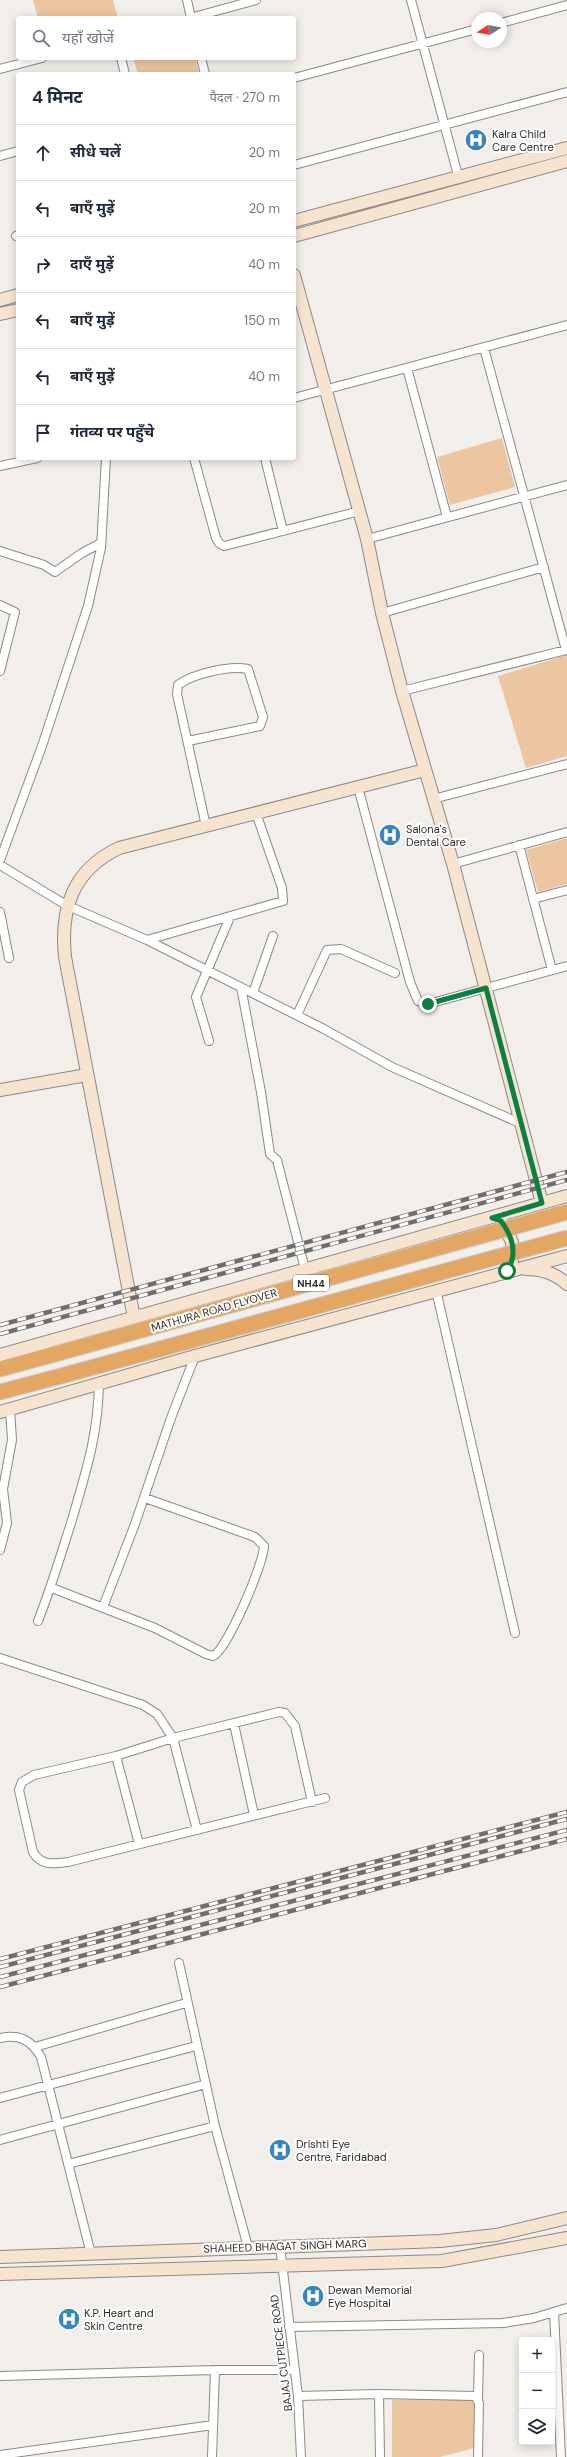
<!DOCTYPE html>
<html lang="hi">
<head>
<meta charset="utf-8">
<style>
  :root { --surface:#fff; --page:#f6f6f7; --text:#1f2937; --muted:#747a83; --line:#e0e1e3 }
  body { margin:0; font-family:"DM Sans","Noto Sans Devanagari",sans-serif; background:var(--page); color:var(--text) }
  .controls { position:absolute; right:12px; bottom:12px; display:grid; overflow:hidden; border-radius:4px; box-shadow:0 2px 10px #0003 }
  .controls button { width:36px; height:36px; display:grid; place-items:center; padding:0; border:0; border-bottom:1px solid var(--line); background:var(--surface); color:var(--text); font:20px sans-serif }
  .compass { position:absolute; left:471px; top:12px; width:36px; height:36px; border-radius:50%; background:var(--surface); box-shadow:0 2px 10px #0003; rotate:259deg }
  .stop { position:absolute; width:12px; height:12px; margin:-9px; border:3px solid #0b8043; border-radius:50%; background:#fff }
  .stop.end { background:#0b8043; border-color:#fff; box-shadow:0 1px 4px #0008 }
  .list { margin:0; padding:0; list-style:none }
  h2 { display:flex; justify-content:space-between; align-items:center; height:52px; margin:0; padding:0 16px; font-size:17px }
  h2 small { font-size:13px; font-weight:400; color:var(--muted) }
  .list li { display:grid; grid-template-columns:26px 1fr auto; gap:12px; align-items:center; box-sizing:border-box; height:56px; padding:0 16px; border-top:1px solid var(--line) }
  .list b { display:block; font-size:15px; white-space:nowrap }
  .list em { font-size:13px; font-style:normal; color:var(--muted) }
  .icon { flex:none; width:22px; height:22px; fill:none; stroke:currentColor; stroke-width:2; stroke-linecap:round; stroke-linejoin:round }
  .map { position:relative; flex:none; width:567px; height:2457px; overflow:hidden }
  .search { position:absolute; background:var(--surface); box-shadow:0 2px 10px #0003; left:16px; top:16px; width:280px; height:44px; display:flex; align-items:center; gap:10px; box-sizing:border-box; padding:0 14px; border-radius:4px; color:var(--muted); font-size:15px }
  .panel { position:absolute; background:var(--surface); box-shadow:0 2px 10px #0003; left:16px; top:72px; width:280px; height:388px; border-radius:4px }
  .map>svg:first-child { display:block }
</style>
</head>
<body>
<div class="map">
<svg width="567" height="2457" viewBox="0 0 567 2457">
  <rect width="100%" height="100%" fill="#f2eeea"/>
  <path fill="#ebc6a1" d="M33 0H113L118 18H38Z
    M133 58H195L199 74H138Z
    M502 438 515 487 450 505 437 457Z
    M567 655V756L526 768 498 676Z
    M567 838V884L538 892 526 850Z
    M478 2397V2447L440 2457H392V2400Z"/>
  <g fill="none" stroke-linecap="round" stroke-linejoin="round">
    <g stroke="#8d8986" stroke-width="10">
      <path id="street" d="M187 0 191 18
        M411 0 459 179
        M190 18 256 0
        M501 23 567 5
        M121 58 125 74
        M201 58 205 74
        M0 69 42 58
        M294 78 477 29
        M0 156 18 151
        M294 165 567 92
        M16 236 18 235
        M407 368 447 517
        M294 398 567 325
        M194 458 216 538 220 544 224 546 360 511
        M265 458 283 531
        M0 466 37 458
        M367 539 567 485
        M0 551 44 565 55 572 82 553 101 543
        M0 605 15 612 0 671
        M382 613 544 567
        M402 691 566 650 484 348
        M188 741 260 726 263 717 248 669C230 665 192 674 178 685L177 694 206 826
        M358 787 410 982 418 1001 428 1004 567 966
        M433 799 567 764
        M519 845 552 970
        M0 860 42 746 88 606 101 548 106 458
        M453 864 567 832
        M0 865 66 905 147 940 324 1029 392 1067 522 1124
        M533 899 567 890
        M0 912 9 958
        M147 940 283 901 282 888 256 813
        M241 987 261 1092 270 1154 277 1160 305 1269
        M253 993 273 936
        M297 1015 327 950 341 949 395 973
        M209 1041 196 997 230 917
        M436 1290 515 1633
        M0 1550 7 1523 3 1489 12 1440 10 1409
        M52 1588 155 1628 206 1654 213 1656C227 1650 264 1563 264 1546L255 1537 145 1498
        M103 1607 135 1524 171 1418 195 1356
        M38 1621C51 1588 61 1554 72 1520 86 1471 98 1436 99 1383
        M0 1658 143 1705 157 1714 173 1738 197 1830
        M234 1724 254 1815
        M116 1756 139 1844
        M312 1802 295 1726 285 1713 279 1712 173 1738 116 1756 34 1775 22 1782 19 1790 33 1852C41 1866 53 1864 68 1862L325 1798
        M179 1963 215 2126 248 2247
        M0 2038C20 2034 31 2040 41 2057L91 2254
        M35 2047 186 2003
        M0 2098 196 2046
        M0 2140 206 2084
        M68 2164 215 2126
        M280 2246 298 2396 301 2457
        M554 2312 561 2457
        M289 2327 503 2323 534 2318 567 2308
        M0 2376 215 2370H295
        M379 2394 380 2457
        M298 2396 379 2394 475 2396 479 2403 478 2457
        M478 2398 479 2355
        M0 2455 213 2425
        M212 2457 215 2370"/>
    </g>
    <g stroke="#8d8986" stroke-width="14">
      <path id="secondary" d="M294 221 567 148
        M294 236 567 161
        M294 275 367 539 382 613 402 691 453 864 542 1203
        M0 300 18 295
        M0 314 18 310
        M0 1090 87 1075
        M502 1222 512 1242V1261
        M526 1269C542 1269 555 1273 567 1284
        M134 1318 65 957C60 908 73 870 119 848L425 770
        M0 1355 567 1196
        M0 1412 195 1356 567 1256
        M0 2257 440 2241 496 2235 567 2218
        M0 2274 442 2261 567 2238"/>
    </g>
    <g stroke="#cdcccc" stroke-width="17">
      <path id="highway" d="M0 1369 55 1354
        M0 1392 61 1376"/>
    </g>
    <use href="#street" stroke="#fff" stroke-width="8"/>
    <use href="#secondary" stroke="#f7e4d0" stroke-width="12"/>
    <use href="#highway" stroke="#e3a663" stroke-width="15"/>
    <g stroke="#706e6c" stroke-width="4.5">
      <path id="rail" d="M0 1325 567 1172
        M0 1334 567 1180
        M0 1959 567 1812
        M0 1967 567 1819
        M0 1977 567 1830
        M0 1987 567 1839"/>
    </g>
    <use href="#rail" stroke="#fff" stroke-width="3" stroke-dasharray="9" stroke-linecap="butt"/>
    <g stroke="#cdcccc" stroke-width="17" stroke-linecap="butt">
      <path id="highway-bridge" d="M55 1354 567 1212
        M61 1376 567 1238"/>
    </g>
    <use href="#highway-bridge" stroke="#e3a663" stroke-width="15"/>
  </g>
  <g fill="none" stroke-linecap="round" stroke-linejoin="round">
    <path stroke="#0b8043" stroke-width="5" d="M428 1004 486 988 542 1203 492 1218 501 1221C513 1237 518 1254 507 1271"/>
  </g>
  <defs>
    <g id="hospital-disc" transform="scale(1.15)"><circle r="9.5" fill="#3886b9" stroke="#fff"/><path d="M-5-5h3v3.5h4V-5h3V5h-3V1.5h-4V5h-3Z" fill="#fff"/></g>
  </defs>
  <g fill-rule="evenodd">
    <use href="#hospital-disc" x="476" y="140"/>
    <use href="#hospital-disc" x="390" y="835"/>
    <use href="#hospital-disc" x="280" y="2150"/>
    <use href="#hospital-disc" x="313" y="2296"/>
    <use href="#hospital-disc" x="69" y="2319"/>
  </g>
  <g text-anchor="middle" stroke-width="4" stroke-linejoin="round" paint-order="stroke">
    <rect fill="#fff" stroke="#6d6b6b" stroke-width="1" x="293" y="1275" width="36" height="16" rx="3"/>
    <g font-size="10" font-weight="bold" fill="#2e2c2b">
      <text x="311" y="1287">NH44</text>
    </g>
    <g font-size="11" fill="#2e2c2b" stroke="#fff" text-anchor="start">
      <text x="492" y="138">Kalra Child<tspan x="492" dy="13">Care Centre</tspan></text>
      <text x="406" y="833">Salona's<tspan x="406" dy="13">Dental Care</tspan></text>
      <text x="296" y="2148">Drishti Eye<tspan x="296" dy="13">Centre, Faridabad</tspan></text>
      <text x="328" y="2294">Dewan Memorial<tspan x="328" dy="13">Eye Hospital</tspan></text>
      <text x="84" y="2317">K.P. Heart and<tspan x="84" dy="13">Skin Centre</tspan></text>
    </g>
    <g font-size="11" fill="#2e2c2b" stroke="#fff">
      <text transform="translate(214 1310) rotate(-16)" y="4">MATHURA ROAD FLYOVER</text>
      <text transform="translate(285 2246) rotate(-2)" y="4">SHAHEED BHAGAT SINGH MARG</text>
      <text transform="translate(281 2353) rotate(-97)" y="4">BAJAJ CUTPIECE ROAD</text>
    </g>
  </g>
</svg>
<div class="controls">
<button>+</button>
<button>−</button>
<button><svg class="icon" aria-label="layers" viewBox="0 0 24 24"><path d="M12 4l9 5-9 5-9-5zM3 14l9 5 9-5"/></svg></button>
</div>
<svg class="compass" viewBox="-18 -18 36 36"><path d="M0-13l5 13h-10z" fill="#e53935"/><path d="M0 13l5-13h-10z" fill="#747a83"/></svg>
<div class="stop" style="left:507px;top:1271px"></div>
<div class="stop end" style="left:428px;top:1004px"></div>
<div class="search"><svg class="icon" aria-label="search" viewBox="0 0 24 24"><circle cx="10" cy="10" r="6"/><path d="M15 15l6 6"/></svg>यहाँ खोजें</div>
<section class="panel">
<h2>4 मिनट<small>पैदल · 270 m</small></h2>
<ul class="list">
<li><svg class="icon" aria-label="ahead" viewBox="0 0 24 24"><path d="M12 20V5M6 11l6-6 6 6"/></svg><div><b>सीधे चलें</b></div><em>20 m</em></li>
<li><svg class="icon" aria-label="left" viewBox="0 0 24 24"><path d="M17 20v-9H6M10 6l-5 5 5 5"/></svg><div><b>बाएँ मुड़ें</b></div><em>20 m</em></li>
<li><svg class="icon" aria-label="right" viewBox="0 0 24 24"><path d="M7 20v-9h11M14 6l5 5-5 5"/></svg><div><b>दाएँ मुड़ें</b></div><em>40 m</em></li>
<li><svg class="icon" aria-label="left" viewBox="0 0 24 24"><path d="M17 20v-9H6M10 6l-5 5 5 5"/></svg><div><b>बाएँ मुड़ें</b></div><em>150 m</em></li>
<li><svg class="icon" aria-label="left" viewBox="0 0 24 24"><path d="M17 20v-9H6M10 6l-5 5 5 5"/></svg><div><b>बाएँ मुड़ें</b></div><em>40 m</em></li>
<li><svg class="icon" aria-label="arrive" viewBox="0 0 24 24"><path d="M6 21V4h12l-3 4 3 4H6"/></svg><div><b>गंतव्य पर पहुँचे</b></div></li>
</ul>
</section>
</div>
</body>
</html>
